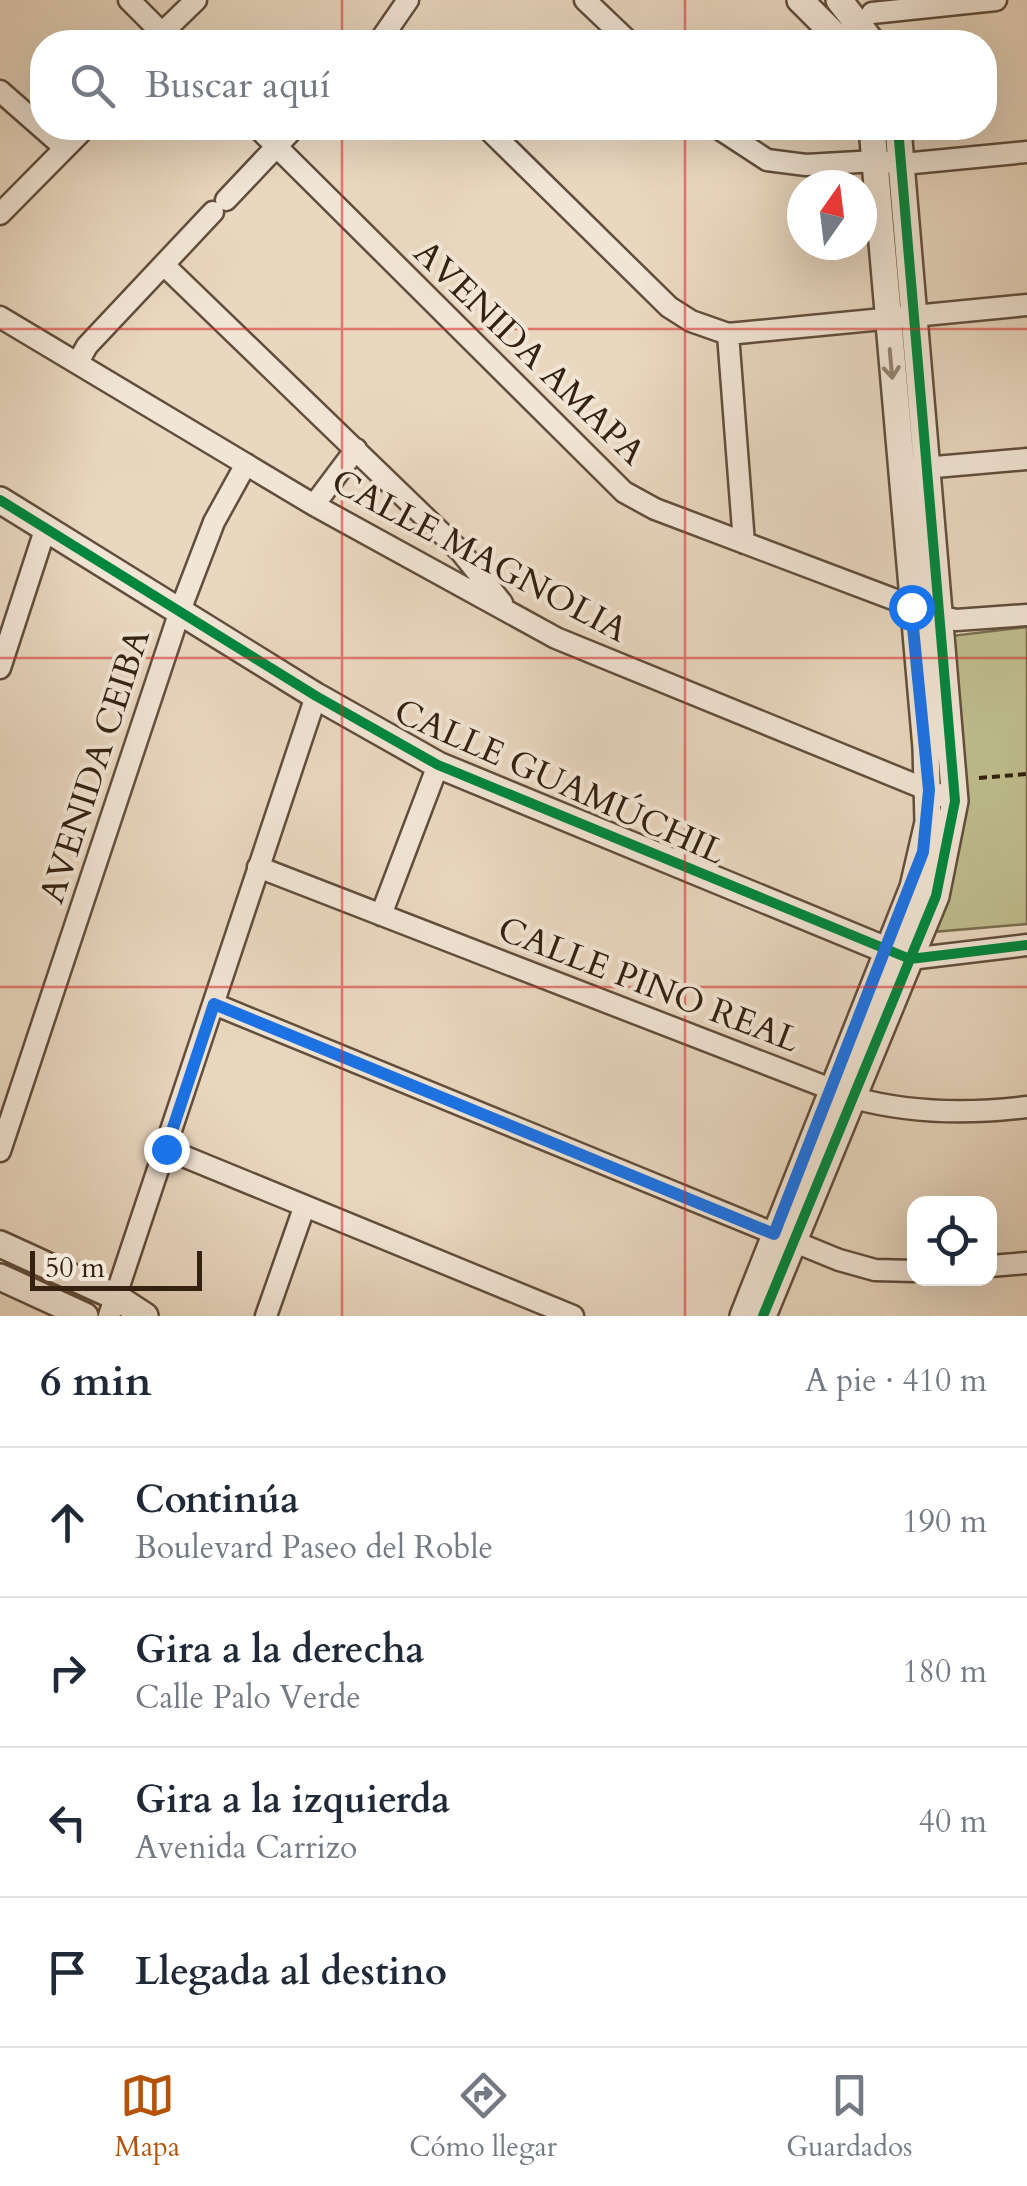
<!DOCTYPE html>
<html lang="es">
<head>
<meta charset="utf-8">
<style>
  :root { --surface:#fff; --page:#f2f2f3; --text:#1f2937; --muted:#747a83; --line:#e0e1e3; --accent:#b45309 }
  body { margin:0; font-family:Cardo,serif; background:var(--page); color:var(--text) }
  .controls { position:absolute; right:30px; bottom:30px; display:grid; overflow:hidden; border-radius:20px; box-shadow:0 10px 40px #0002 }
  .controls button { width:90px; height:90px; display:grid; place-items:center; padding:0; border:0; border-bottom:2px solid var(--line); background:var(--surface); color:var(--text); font:50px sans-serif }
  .compass { position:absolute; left:787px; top:170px; width:90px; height:90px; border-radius:50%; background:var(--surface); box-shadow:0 10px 40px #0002; rotate:14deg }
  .scale { position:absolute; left:30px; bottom:25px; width:172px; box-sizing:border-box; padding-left:10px; border:5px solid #342110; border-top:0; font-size:28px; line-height:35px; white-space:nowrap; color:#342110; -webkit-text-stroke:8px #f1e5d5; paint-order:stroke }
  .stop { position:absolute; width:30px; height:30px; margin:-22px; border:8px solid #1a73e8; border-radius:50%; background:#fff }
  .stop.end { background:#1a73e8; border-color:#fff; box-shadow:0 2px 10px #0008 }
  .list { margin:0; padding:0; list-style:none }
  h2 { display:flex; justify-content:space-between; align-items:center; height:130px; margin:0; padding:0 40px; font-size:42px }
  h2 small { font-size:32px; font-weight:400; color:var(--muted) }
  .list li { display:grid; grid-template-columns:65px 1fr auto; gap:30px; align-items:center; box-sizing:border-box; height:150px; padding:0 40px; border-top:2px solid var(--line) }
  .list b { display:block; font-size:38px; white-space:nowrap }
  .list p { margin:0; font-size:32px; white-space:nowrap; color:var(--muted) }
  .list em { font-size:32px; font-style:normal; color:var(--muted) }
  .icon { flex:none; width:55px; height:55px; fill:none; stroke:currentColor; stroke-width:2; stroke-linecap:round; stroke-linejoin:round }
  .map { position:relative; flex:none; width:1027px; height:1316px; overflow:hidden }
  .search { position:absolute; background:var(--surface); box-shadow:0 10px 40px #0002; left:30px; right:30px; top:30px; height:110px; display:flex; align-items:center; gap:25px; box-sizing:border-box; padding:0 35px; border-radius:40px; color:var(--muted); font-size:38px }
  .sheet { height:730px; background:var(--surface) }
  nav { display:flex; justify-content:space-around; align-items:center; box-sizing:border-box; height:140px; border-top:2px solid var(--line); background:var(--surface); font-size:28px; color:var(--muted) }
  nav a { display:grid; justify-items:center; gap:5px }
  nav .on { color:var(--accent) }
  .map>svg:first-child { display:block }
</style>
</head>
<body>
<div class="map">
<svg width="1027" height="1316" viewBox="0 0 1027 1316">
  <rect width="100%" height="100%" fill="#e9d7bf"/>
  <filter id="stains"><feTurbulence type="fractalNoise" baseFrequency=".002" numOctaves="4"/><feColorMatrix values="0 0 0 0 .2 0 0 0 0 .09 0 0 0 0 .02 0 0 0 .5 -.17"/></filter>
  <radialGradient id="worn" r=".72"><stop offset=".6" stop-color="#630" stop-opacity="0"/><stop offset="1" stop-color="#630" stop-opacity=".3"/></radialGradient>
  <path fill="#bebc8c" stroke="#796e4e" stroke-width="2.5" d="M1027 627V924L932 932 954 830 951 636Z"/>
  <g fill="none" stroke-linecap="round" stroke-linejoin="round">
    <g stroke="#614e3c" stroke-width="25">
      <path id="minor" d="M129 0 171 42
        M585 0 629 42
        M872 13 996 0
        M162 33 196 0
        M379 42 408 0
        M0 91 65 148
        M258 128 624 492 655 509 938 616 956 620 1027 615
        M487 128 669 307 691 321 728 334 1027 305
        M718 128 767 160 806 165 876 161 903 164 1027 152
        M226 200 294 128
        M0 214 85 128
        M165 266 461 552 502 603
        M0 317 314 505 556 638 955 801
        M728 334 744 543
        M78 362 87 346 213 212
        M912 469 1027 459
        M314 505 356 449
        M0 668 46 527
        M258 867 854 1098C909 1113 970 1114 1027 1107
        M381 915 438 765
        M910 959 1027 945
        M214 1004 839 1260 875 1270 914 1271
        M166 1149 573 1316
        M0 1151 181 608 214 522 246 464
        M990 1266 1027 1263
        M109 1316 316 696
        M266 1316 304 1208"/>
    </g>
    <g stroke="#614e3c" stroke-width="30">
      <path id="tertiary" d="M800 0 842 42
        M839 0 872 42
        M0 500 316 696 438 765 903 957
        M0 1244 116 1297 145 1316
        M0 1277 85 1316
        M743 1316 913 887 928 822 926 748 872 128
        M763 1316 936 896 955 801 898 128"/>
    </g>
    <path stroke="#342110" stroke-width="4" stroke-dasharray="8 5" stroke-linecap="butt" d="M979 778 1027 774"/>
    <use href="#minor" stroke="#f1e5d5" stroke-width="20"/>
    <use href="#tertiary" stroke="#f1e5d5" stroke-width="25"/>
    <g stroke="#f1e5d5" stroke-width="16">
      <path id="cycleway" d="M0 500 316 696 438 765 910 959 1027 945
        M763 1316 936 896 955 801 898 128"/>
    </g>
    <use href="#cycleway" stroke="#00873e" stroke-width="10"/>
  </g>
  <defs><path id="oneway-shaft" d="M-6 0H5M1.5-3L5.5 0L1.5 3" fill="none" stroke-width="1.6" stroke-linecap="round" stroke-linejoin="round" transform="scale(2.5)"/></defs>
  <use stroke="#928372" href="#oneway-shaft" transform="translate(891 364) rotate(85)"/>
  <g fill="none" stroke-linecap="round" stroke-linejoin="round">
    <path stroke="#1a73e8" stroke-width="12" d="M166 1149 214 1004 774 1234 923 852 929 790 911 607"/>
  </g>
  <path fill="none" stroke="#d62828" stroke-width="2.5" stroke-opacity="0.55" d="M342 0V42M685 0V42M342 128V1316M685 128V1316M0 329H1027M0 658H1027M0 987H1027"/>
  <g text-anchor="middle" stroke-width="8" stroke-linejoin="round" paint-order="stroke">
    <g font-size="35" fill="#342110" stroke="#f1e5d5">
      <text transform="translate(530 352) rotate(44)" y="12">AVENIDA AMAPA</text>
      <text transform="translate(480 555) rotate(28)" y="12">CALLE MAGNOLIA</text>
      <text transform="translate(94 766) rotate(-72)" y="12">AVENIDA CEIBA</text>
      <text transform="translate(560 781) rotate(24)" y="12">CALLE GUAMÚCHIL</text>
      <text transform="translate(649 984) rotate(21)" y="12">CALLE PINO REAL</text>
    </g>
  </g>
  <rect width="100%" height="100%" filter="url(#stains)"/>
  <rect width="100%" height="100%" fill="url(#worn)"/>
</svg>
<div class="controls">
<button><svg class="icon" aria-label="locate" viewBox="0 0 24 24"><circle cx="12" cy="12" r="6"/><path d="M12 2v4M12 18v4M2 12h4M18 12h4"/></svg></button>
</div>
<svg class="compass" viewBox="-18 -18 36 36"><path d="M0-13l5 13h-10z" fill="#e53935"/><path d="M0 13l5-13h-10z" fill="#747a83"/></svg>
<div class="scale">50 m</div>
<div class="stop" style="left:911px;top:607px"></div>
<div class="stop end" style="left:166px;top:1149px"></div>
<div class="search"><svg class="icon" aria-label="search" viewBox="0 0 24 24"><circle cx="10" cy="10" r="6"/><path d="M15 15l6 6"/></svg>Buscar aquí</div>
</div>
<section class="sheet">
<h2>6 min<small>A pie · 410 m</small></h2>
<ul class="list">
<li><svg class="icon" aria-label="ahead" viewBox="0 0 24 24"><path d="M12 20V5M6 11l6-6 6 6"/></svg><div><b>Continúa</b><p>Boulevard Paseo del Roble</p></div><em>190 m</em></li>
<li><svg class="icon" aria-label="right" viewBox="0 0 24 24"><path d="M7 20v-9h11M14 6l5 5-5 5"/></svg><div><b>Gira a la derecha</b><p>Calle Palo Verde</p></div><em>180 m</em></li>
<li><svg class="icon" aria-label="left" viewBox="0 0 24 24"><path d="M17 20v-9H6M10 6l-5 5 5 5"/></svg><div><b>Gira a la izquierda</b><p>Avenida Carrizo</p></div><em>40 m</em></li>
<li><svg class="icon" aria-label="arrive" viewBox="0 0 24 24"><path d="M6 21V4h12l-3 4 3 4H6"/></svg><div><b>Llegada al destino</b></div></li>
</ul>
</section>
<nav>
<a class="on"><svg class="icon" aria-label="map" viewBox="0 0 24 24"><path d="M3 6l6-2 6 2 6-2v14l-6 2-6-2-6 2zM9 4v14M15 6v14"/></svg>Mapa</a>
<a><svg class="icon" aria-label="directions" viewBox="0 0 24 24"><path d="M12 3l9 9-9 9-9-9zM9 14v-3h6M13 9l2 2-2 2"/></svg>Cómo llegar</a>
<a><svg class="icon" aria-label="saved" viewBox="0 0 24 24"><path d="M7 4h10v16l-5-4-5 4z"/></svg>Guardados</a>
</nav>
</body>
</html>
